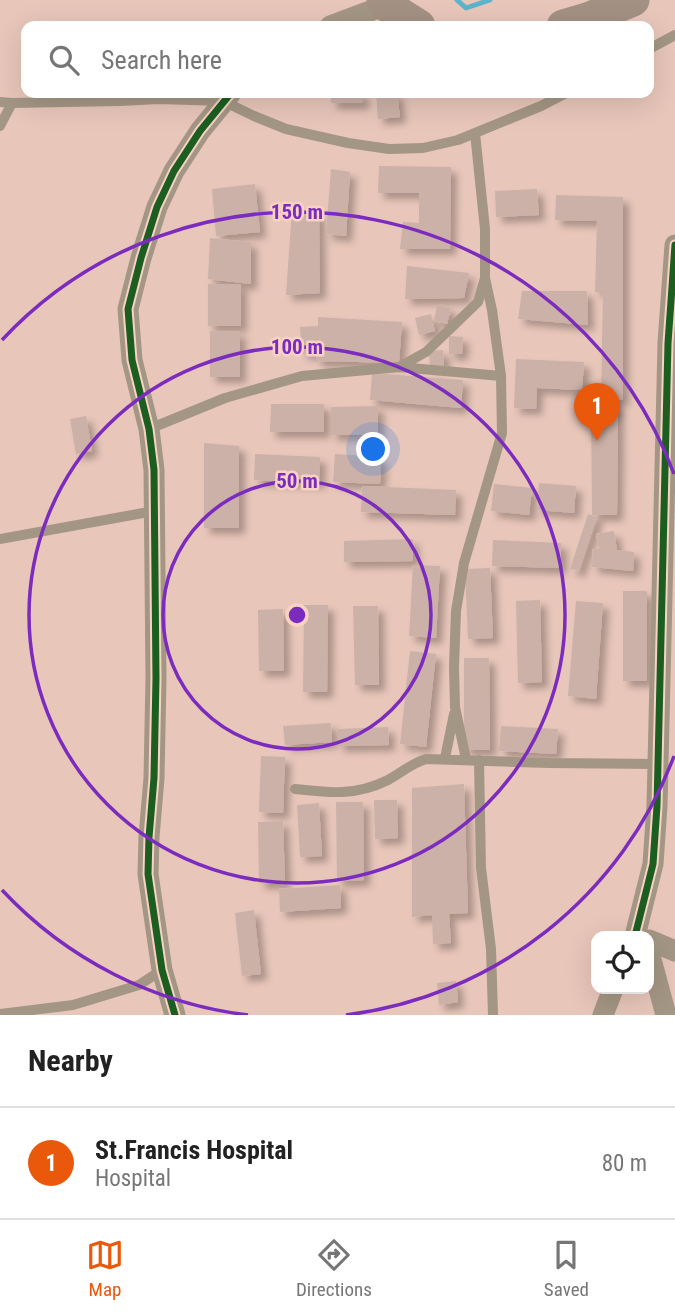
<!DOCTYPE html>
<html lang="en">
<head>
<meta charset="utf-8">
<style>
  :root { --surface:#fff; --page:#f2f2f2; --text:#222; --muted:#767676; --line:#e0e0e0; --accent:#ea580c }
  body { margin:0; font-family:"Roboto Condensed",sans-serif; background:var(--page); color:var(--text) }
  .controls { position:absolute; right:21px; bottom:21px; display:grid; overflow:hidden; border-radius:14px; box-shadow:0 7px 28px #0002 }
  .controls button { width:63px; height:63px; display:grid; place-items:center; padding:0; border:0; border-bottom:2px solid var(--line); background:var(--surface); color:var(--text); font:35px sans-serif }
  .you { position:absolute; left:374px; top:450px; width:24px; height:24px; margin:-18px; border:5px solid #fff; border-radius:50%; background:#1a73e8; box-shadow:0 0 0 10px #1a73e833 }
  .badge { display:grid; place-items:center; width:46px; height:46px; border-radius:50%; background:var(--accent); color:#fff; font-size:23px; font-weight:700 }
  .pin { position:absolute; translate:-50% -58px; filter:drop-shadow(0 2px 4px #0008) }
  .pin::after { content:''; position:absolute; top:37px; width:24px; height:21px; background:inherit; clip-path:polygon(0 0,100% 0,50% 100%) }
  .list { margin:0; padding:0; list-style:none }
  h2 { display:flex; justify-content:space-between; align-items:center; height:91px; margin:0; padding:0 28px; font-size:30px }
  h2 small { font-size:23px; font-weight:400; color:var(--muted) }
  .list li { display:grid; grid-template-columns:46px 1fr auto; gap:21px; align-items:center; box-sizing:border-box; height:112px; padding:0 28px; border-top:2px solid var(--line) }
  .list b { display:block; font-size:26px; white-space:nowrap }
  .list p { margin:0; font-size:23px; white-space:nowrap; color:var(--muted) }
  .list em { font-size:23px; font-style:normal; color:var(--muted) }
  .icon { flex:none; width:38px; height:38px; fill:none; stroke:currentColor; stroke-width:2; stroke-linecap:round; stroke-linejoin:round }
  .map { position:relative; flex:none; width:675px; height:1015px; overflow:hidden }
  .search { position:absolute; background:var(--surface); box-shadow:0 7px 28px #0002; left:21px; right:21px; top:21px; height:77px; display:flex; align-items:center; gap:18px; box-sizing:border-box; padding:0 24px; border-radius:14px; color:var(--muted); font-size:26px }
  .sheet { height:203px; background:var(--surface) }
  nav { display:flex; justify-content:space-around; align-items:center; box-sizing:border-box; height:98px; border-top:2px solid var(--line); background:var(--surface); font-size:19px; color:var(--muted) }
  nav a { display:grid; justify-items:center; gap:4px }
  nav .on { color:var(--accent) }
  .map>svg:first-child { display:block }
</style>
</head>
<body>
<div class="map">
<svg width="675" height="1015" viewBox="0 0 675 1015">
  <defs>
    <filter id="shadow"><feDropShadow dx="6" dy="6" stdDeviation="3.5" flood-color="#0004"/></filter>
  </defs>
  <rect width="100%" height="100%" fill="#e8c6ba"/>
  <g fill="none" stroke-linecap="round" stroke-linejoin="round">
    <path stroke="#5db3ca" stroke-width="5" d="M457 0 466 8 490 0"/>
  </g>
  <path fill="#ccb1a8" filter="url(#shadow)" d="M331 93H363V103H331Z
    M376 93H397L400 117 378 119Z
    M379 166 451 167 450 249H400L403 222 419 223V193H378Z
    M331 169 350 172 346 236 326 234Z
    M255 184 260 232 216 236 212 189Z
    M537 189 539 215 496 217 495 191Z
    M556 195 623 197V400L601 399 603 292H595L597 221 555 220Z
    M292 210 319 212 320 293 286 295Z
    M210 238 251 242V284L208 279Z
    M407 266 469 273 464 298 405 299Z
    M208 284H241V326H208Z
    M522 291H587L588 325 518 319Z
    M437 305 451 308 447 324 434 321Z
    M431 314 435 331 419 335 415 318Z
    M318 317 402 322 399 363 316 361V353L302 354 300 327 318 326Z
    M210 331 240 332V377H210Z
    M449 336 463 337 462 354H449Z
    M443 350 444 366 430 367 429 351Z
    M516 359 584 362 582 390 537 388 536 409 514 408Z
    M372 373 463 380 461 408 370 400Z
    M618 403 617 515H592L591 404Z
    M271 404H324V432H270Z
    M378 406V434L331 435V407Z
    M86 416 92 451 76 454 70 419Z
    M204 443 239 446V528H204Z
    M255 454 320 457 319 483 254 480Z
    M335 454 381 457 380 484 333 482Z
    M539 483 576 486 574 513 537 510Z
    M494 484 532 488 529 515 491 511Z
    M362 486 456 490 455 515 361 512Z
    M588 514 597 517 579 571 570 569Z
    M614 531 617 550 634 552 633 571 592 567 593 548 599 549 596 534Z
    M413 539V561L344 562V541Z
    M493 540 561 543V568L492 566Z
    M413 565 440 566 436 638 409 636Z
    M490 568 493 638 468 639 465 569Z
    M623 591H647V681H623Z
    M540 600 542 682 518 683 516 601Z
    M576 601 603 603 596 699 568 696Z
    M304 605H328L327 692H303Z
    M353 606H378L379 685H355Z
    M283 609 284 671H259L258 610Z
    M410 651 436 654 426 747 400 744Z
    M464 658H489L490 750H464Z
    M331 723 332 742 285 745 283 726Z
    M501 726 558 729 556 754 499 751Z
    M388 727 389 745 338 746V729Z
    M261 756 285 757 283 813 259 812Z
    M464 784 468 913 449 914 451 943 433 944 432 915 412 917V788Z
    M374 800H397L398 838 375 839Z
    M336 802H363L364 880 337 881Z
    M319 803 322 856 300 857 297 805Z
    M283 821 285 883H259L258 822Z
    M340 885 341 908 280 912 279 889Z
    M254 910 261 974 242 976 235 913Z
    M456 981 458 1002 439 1005 437 983Z"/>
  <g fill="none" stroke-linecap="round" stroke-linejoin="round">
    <path stroke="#a49684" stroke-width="10" d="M649 49 675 35
      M0 102 12 103 119 101 159 99 223 101 254 116 286 129 348 143 389 149 423 148 458 140 541 106 566 93
      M0 126 12 103
      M399 367 426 352 478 302 485 278V229L475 133
      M149 429 225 398 302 376 399 367 501 376
      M0 539 154 511
      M445 758 454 714
      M466 759 455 707 454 667 456 611 464 563 502 433 501 376 492 310 485 278
      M479 760 481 868 491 949 493 1015
      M295 789C330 793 356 796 388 780 401 773 412 763 426 759L549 763 657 764
      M0 1014 73 1005 139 985 162 970"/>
    <path stroke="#a49684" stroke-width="21" d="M330 26 386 5
      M635 936 653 864 657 806 668 343 675 245
      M649 940 675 951
      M649 952 666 1015
      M175 1015 162 970 148 874 149 837 154 778 156 678 154 470 149 429 132 360 128 309 141 258 157 207 174 171 200 131 231 93
      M603 1015 613 989"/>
    <path stroke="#a39183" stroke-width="33" d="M383 0 386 5 419 26
      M563 26 590 18 633 0"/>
    <g stroke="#f8d2c3" stroke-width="11">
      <path id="cycleway" d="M635 936 653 864 657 806 668 343 675 245
        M175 1015 162 970 148 874 149 837 154 778 156 678 154 470 149 429 132 360 128 309 141 258 157 207 174 171 200 131 231 93"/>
    </g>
    <use href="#cycleway" stroke="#1b5e20" stroke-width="7"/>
  </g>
  <g fill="none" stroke="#7b2cbf" stroke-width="3.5">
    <circle cx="297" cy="615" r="134"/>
    <circle cx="297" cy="615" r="268"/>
    <path d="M674 756A403 403 0 0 1 346 1015M248 1015A403 403 0 0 1 2 890M2 340A403 403 0 0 1 674 474"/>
  </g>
  <circle cx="297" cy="615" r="10" fill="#7b2cbf" stroke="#f8d2c3" stroke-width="3.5"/>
  <g font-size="21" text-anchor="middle" font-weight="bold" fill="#7b2cbf" stroke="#f8d2c3" stroke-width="5" stroke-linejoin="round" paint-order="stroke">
    <text x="297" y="219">150 m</text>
    <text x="297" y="354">100 m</text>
    <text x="297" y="488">50 m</text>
  </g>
</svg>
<div class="controls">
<button><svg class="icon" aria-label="locate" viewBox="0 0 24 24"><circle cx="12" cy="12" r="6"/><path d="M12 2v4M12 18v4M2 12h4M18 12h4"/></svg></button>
</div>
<div class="you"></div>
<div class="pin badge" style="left:597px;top:441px">1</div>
<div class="search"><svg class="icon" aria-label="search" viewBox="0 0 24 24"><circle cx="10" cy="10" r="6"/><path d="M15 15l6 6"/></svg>Search here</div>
</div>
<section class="sheet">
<h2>Nearby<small></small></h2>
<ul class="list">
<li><span class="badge">1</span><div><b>St.Francis Hospital</b><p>Hospital</p></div><em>80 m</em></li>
</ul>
</section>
<nav>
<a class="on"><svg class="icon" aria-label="map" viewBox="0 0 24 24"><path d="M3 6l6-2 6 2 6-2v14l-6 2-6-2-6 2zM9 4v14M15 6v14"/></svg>Map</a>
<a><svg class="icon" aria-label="directions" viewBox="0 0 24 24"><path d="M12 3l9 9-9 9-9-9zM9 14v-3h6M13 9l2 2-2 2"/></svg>Directions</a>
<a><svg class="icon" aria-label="saved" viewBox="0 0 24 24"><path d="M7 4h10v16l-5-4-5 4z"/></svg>Saved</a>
</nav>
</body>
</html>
